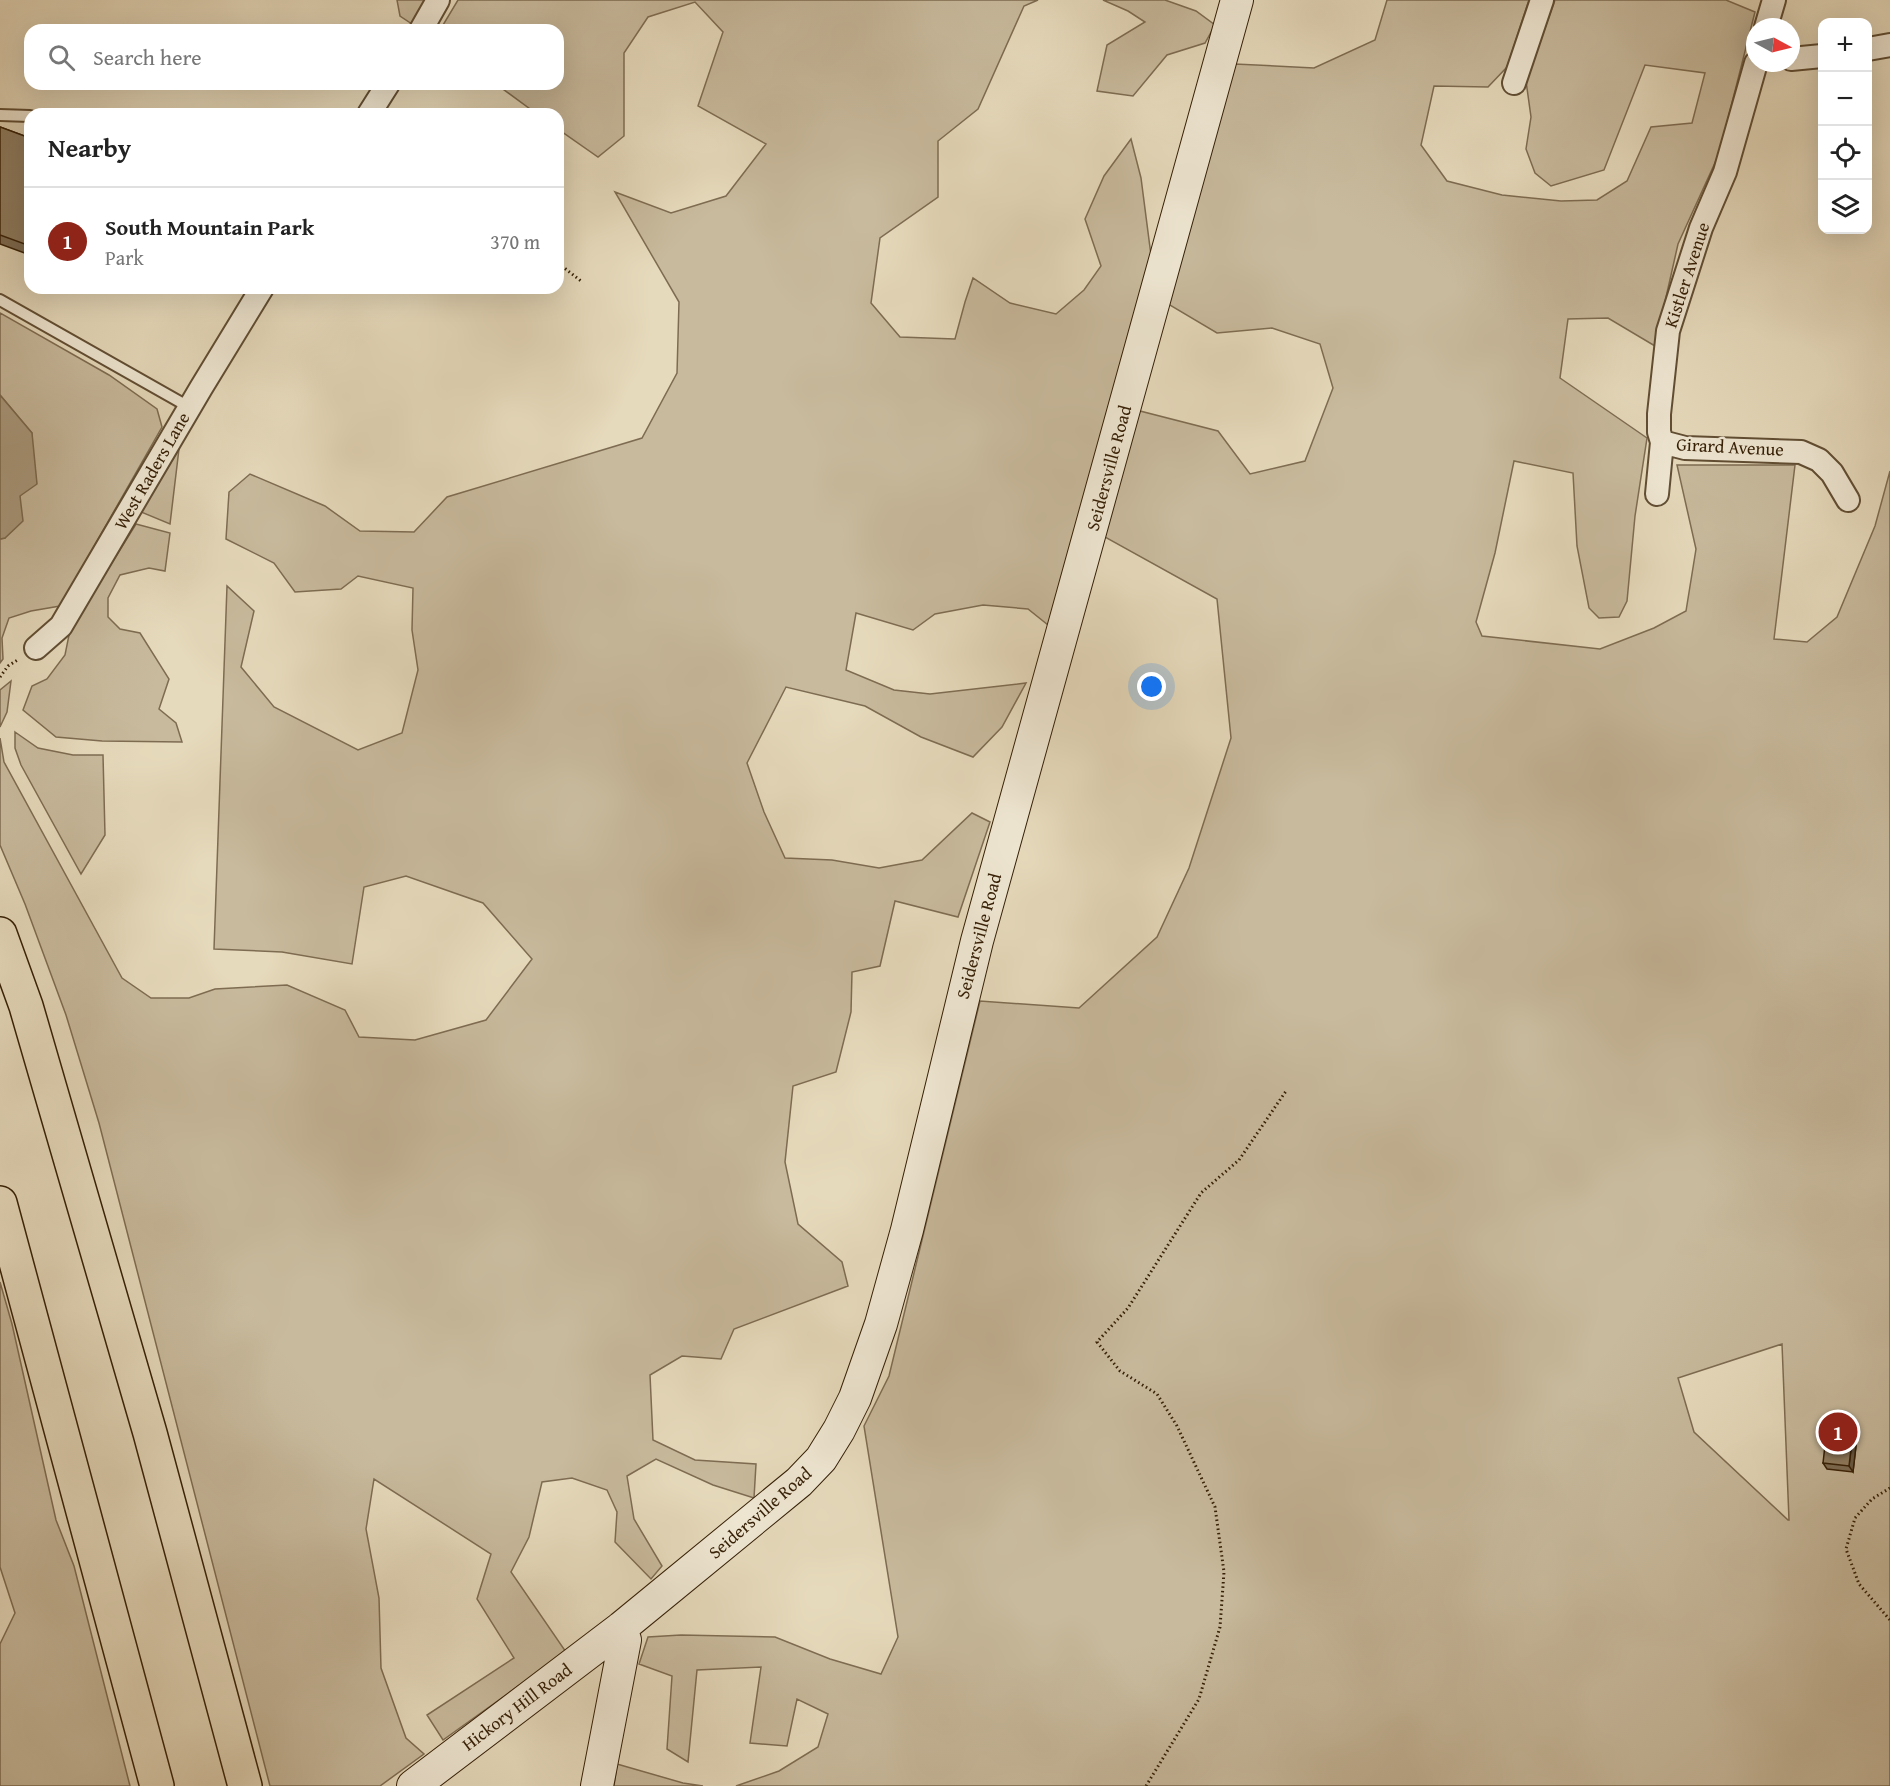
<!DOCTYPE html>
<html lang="en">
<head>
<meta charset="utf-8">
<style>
  :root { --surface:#fff; --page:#f2f2f2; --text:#222; --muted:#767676; --line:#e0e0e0; --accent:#8f2418 }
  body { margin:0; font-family:"Gentium Book Plus",serif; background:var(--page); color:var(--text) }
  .controls { position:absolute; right:18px; top:18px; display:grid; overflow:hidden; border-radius:12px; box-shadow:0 6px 24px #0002 }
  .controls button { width:54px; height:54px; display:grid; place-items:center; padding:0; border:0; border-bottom:2px solid var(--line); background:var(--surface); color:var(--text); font:30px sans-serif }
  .compass { position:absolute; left:1746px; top:18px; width:54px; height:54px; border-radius:50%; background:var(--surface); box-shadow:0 6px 24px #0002; rotate:97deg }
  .you { position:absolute; left:1152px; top:687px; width:21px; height:21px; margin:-15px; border:4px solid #fff; border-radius:50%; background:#1a73e8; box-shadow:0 0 0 9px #1a73e833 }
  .badge { display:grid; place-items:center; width:39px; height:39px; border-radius:50%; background:var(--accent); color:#fff; font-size:20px; font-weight:700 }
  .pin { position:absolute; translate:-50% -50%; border:3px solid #fff; box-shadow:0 2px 6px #0006 }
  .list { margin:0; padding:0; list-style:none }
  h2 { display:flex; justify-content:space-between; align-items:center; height:78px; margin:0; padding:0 24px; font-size:26px }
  h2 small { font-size:20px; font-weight:400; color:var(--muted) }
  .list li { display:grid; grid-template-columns:39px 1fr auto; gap:18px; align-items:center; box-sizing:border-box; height:108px; padding:0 24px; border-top:2px solid var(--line) }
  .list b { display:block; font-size:22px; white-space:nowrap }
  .list p { margin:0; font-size:20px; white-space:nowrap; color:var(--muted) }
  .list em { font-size:20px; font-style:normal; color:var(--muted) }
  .icon { flex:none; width:33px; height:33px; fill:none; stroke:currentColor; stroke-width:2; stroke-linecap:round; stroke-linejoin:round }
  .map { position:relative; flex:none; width:1890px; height:1786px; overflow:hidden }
  .search { position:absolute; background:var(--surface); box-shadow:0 6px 24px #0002; left:24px; top:24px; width:540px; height:66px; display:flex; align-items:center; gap:15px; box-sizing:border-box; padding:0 21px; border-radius:18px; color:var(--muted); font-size:22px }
  .panel { position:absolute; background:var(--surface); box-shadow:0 6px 24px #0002; left:24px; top:108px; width:540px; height:186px; border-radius:18px }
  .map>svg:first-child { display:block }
</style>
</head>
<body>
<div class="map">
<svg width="1890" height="1786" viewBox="0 0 1890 1786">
  <rect width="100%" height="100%" fill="#e6dabc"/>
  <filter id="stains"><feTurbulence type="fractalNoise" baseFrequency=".00333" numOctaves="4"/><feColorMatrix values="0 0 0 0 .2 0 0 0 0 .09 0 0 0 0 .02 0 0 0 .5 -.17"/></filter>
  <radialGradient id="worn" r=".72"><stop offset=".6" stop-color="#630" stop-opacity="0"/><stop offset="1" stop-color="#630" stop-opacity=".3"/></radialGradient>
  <path fill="#c8ba9d" stroke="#7e6c52" stroke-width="1.5" fill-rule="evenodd" d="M397 0H428L412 24 400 16Z
    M458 0H1038L1024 6 978 109 938 141V197L880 238 871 303 900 337 955 339 965 302 973 278 1010 303 1056 314 1084 290 1101 266 1085 219 1104 176 1131 139 1141 178 1152 263 1053 629 1028 609 983 605 935 614 913 630 856 613 846 670 894 690 930 694 1026 683 1002 727 973 757 921 737 865 706 786 687 747 763 764 812 785 858 832 860 879 868 922 860 972 813 990 822 958 917 895 901 880 966 852 972 851 1012 836 1072 793 1086 785 1162 798 1224 842 1262 848 1286 734 1329 721 1359 682 1356 650 1375 653 1440 695 1460 756 1464 754 1498 713 1485 656 1459 627 1476 634 1519 662 1566 651 1579 615 1542 617 1512 607 1490 572 1478 542 1482 529 1537 511 1572 566 1652 443 1740 427 1715 514 1658 477 1599 491 1554 374 1479 366 1529 379 1598 381 1668 406 1738 424 1754 380 1786H270L99 1123 66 1015 25 904 0 845V738L4 762 122 978 151 998H189L215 989 287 985 345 1010 359 1037 415 1040 486 1020 532 959 483 903 406 876 364 887 352 964 282 952 214 949 227 586 254 611 241 667 274 707 358 750 402 733 418 670 412 630 413 588 358 576 341 589 295 592 274 563 226 539 229 492 250 474 325 506 360 531 414 532 447 497 642 438 677 373 679 302 615 192 671 213 726 196 766 144 698 106 723 32 695 2 648 17 624 53V136L598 157 558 129V114H537L496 84H558V30H440Z
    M1103 0H1165L1196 11 1215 25 1205 43 1167 55 1133 96 1097 91 1107 45 1145 22 1128 11Z
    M1387 0H1529L1507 67 1488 87 1434 86 1421 145 1447 181 1502 195 1561 201 1597 200 1627 181 1651 127 1692 123 1705 73 1645 65 1604 170 1551 186 1535 173 1526 149 1531 117 1526 81 1555 0H1726L1755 12 1719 154 1678 244 1655 346 1608 318 1568 319 1560 378 1647 438 1635 516 1627 601 1619 617 1599 618 1589 608 1577 546 1573 473 1514 461 1495 553 1476 622 1482 636 1600 649 1654 628 1686 611 1696 549 1677 465H1795L1774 639 1807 642 1837 617 1875 526 1890 471V1786H736L779 1771 818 1747 828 1714 797 1699 787 1746 750 1743 761 1667 697 1670 688 1762 667 1749 672 1676 639 1664 648 1637 681 1635 775 1637 830 1659 881 1674 898 1637 864 1426 889 1376 980 1001 1079 1008 1157 937 1189 868 1231 738 1217 599 1103 536 1136 410 1218 431 1250 474 1305 461 1333 388 1320 344 1272 328 1217 333 1168 304 1235 64 1314 68 1375 40ZM1782 1344 1789 1520H1788L1694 1432 1678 1378Z
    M0 313 109 375 157 409 162 427 60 606 31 611 9 618 2 638 3 659 0 663V539L5 538 20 496 32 433 0 395Z
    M179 449 170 524 141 512Z
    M136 524 170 533 165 571 149 568 120 575 108 598V617L120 629 140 633 169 679 159 709 176 723 182 742 102 741 56 737 23 710 32 686 47 679 65 655 70 630Z
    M11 681 7 712 0 727V690Z
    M15 732 38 748 73 755H103L105 835 81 874 21 765 15 748Z
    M0 1282 12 1324 56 1520 74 1566 130 1786H0V1644L15 1613 0 1567Z
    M617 1764 683 1783 703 1786H614Z"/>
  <path fill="#aa9a7e" stroke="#7b694e" stroke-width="1.5" d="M0 395 32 433 37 484 20 496 23 521 5 538 0 539Z"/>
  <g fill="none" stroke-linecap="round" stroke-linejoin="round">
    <g stroke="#614e34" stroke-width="14">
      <path id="lane" d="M0 115 30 116
        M0 300 189 407"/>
    </g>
    <g stroke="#614e34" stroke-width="26">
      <path id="street" d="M1766 27 1774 0
        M421 30 438 0
        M1868 49 1890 45
        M1791 59 1822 56
        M1514 83 1542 0
        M369 114 388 84
        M1662 442 1685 448 1801 452 1819 460 1832 473 1848 500
        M1657 494 1662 442 1659 432V414L1668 331 1701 228 1725 172 1756 63
        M36 648 61 626 201 388 262 288"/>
    </g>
    <g stroke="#351f06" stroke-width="34">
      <path id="secondary" d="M413 1786 621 1628 799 1482 821 1459 839 1430 855 1398 881 1324 907 1230 977 941 1237 0
        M597 1786 625 1640 621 1628"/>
    </g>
    <g stroke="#351f06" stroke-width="36">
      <path id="highway" d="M0 934 26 1006 150 1433 245 1786
        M0 1203 157 1786"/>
    </g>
    <path stroke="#351f06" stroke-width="3" stroke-dasharray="1.5 3" stroke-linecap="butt" d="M558 263 581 281
      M0 677 8 666 19 659
      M1890 1488 1872 1499 1855 1518 1846 1549 1859 1584 1890 1620
      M1146 1786 1199 1699 1220 1627 1224 1572 1215 1507 1177 1426 1157 1394 1120 1371 1097 1342 1128 1308 1201 1193 1239 1160 1286 1091"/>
    <use href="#lane" stroke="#efe7d3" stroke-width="10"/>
    <use href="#street" stroke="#efe7d3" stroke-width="22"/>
    <use href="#secondary" stroke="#efe7d3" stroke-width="32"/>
    <use href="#highway" stroke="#e6dabc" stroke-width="33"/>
  </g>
  <path fill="#7d6e57" stroke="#351f06" stroke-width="1.5" d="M0 127 30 138V255L0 244Z
    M1857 1437 1853 1472 1827 1469 1823 1463Z"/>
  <path fill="#665a47" stroke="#351f06" stroke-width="1.5" d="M1853 1432 1857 1437 1853 1472 1849 1466Z"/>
  <path fill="#918065" stroke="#351f06" stroke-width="1.5" d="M0 127 30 138V246L0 235Z
    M1827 1428 1853 1432 1849 1466 1823 1463Z"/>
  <g text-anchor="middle" stroke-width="5" stroke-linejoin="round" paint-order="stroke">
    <g font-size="18" fill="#351f06" stroke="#efe7d3">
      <text transform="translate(1687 275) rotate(-72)" y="6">Kistler Avenue</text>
      <text transform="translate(1730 447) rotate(3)" y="6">Girard Avenue</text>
      <text transform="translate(1109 468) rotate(-75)" y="6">Seidersville Road</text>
      <text transform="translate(152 471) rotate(-60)" y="6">West Raders Lane</text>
      <text transform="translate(979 936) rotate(-75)" y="6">Seidersville Road</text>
      <text transform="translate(760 1513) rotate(-41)" y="6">Seidersville Road</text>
      <text transform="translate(517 1707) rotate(-37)" y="6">Hickory Hill Road</text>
    </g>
  </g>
  <rect width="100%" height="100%" filter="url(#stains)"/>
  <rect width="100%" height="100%" fill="url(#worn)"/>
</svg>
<div class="controls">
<button>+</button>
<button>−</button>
<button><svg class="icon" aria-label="locate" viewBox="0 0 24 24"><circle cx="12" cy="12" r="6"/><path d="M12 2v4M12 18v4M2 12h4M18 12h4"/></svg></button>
<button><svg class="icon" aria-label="layers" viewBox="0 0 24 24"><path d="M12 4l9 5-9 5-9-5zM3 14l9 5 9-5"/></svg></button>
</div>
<svg class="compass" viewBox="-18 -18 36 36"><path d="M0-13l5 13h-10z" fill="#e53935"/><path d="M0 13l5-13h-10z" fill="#767676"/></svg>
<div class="you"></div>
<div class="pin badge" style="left:1838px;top:1432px">1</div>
<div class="search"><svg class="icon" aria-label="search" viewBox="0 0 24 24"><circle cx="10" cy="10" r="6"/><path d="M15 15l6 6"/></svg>Search here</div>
<section class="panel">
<h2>Nearby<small></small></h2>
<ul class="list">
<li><span class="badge">1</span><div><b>South Mountain Park</b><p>Park</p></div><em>370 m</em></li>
</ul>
</section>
</div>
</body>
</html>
